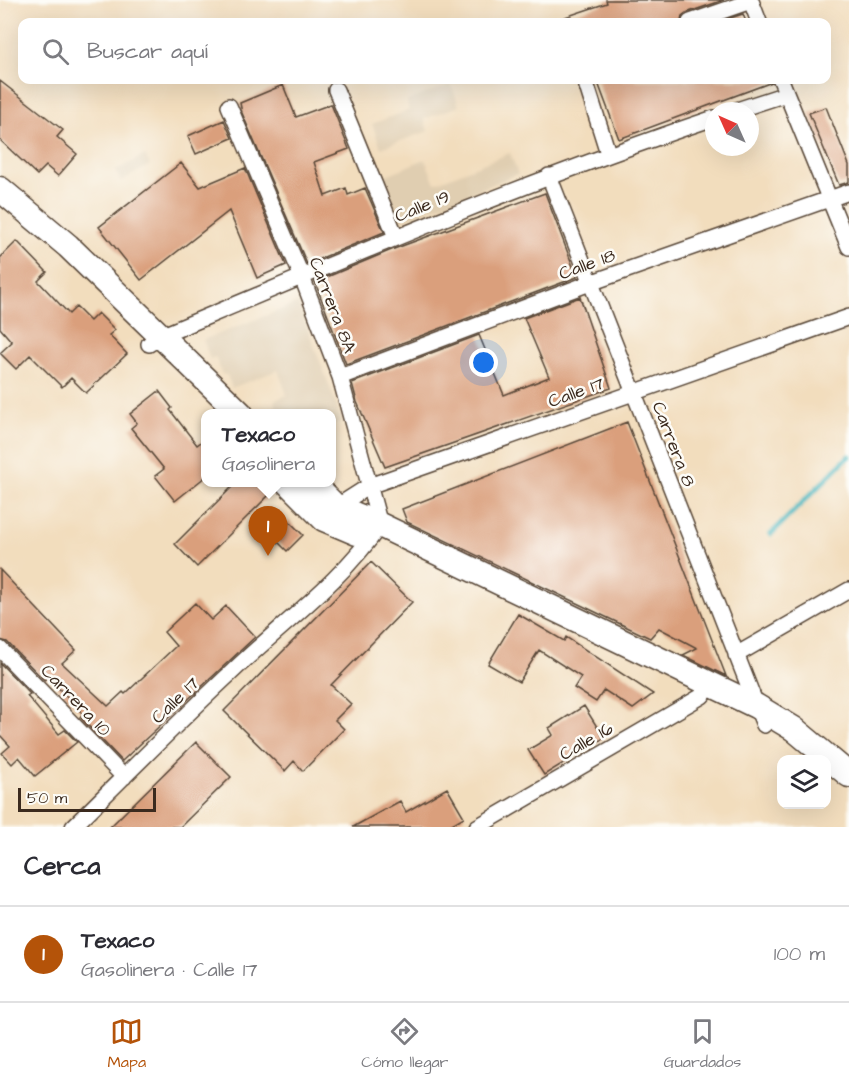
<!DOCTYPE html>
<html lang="es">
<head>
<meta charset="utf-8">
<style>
  :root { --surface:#fff; --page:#f2f2f3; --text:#2b2b33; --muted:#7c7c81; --line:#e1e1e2; --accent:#b45309 }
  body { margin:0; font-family:"Architects Daughter",sans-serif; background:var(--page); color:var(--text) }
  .controls { position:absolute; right:18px; bottom:18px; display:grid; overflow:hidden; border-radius:12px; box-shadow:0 6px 24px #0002 }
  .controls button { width:54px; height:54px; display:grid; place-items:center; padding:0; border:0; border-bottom:2px solid var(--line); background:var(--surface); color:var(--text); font:30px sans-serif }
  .compass { position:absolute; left:705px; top:102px; width:54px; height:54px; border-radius:50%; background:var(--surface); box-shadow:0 6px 24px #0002; rotate:315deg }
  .scale { position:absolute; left:18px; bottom:15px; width:138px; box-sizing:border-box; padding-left:6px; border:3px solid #3b2a1e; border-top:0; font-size:16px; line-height:21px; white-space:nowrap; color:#3b2a1e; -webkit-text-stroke:4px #fdfcf7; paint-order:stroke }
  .you { position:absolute; left:484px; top:363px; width:21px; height:21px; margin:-15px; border:4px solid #fff; border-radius:50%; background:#1a73e8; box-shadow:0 0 0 9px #1a73e833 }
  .badge { display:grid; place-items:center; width:39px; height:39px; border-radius:50%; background:var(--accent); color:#fff; font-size:20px; font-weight:700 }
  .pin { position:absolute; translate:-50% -50px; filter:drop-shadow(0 2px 3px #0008) }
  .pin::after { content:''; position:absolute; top:32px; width:21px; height:18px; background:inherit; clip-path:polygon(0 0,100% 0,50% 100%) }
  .popup { position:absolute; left:201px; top:409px; width:135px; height:78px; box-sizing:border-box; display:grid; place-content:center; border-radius:12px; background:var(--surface); filter:drop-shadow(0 2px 4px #0005); font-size:20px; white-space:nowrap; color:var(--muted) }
  .popup b { font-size:22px; color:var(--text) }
  .popup::after { content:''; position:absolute; left:50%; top:100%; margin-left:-12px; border:12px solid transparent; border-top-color:var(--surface) }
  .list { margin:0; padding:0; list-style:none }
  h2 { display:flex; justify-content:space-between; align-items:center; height:78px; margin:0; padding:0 24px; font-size:26px }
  h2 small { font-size:20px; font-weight:400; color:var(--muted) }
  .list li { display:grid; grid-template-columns:39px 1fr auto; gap:18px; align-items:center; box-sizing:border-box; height:96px; padding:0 24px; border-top:2px solid var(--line) }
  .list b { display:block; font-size:22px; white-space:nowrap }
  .list p { margin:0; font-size:20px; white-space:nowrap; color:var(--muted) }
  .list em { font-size:20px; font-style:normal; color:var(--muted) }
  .icon { flex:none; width:33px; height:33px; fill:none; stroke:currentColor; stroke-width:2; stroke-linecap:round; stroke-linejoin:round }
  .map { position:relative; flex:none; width:849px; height:827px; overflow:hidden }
  .search { position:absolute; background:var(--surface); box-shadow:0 6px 24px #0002; left:18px; right:18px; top:18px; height:66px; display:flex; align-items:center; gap:15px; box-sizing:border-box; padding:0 21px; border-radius:12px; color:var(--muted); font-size:22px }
  .sheet { height:174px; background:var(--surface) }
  nav { display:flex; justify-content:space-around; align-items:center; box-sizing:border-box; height:84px; border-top:2px solid var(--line); background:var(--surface); font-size:16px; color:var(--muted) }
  nav a { display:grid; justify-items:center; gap:3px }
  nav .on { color:var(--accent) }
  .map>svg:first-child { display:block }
</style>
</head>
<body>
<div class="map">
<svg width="849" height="827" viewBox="0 0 849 827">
  <rect width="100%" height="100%" fill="#fdfcf7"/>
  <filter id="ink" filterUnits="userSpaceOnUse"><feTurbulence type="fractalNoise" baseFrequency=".0167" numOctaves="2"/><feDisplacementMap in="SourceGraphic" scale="12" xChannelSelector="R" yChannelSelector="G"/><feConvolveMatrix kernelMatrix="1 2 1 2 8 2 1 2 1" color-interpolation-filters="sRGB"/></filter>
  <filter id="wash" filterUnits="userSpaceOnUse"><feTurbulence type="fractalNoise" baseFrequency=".008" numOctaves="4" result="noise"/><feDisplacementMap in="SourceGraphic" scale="24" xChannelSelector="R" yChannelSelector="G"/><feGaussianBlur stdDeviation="1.35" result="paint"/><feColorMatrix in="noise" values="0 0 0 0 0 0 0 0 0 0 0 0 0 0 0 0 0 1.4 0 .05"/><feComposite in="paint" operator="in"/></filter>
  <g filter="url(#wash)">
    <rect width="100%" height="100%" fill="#f2ddbd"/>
    <path fill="#e0ceb1" d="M451 84 459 106 424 119 428 131 381 148 372 124 409 110 407 101Z
      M510 153 518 174 400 222 382 177 425 159 435 183Z
      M145 155 150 165 121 181 115 171Z
      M298 303 343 422 331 426V414L279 413 274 400 287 395 278 370 232 388 227 375 222 374 215 357 210 359 203 340Z"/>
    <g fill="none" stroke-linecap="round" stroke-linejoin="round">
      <path stroke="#47b6be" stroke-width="5" d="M771 534 849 456"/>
    </g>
    <g id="blocks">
      <path fill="#da9f7b" d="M606 0H724L686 13 682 16 681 22H556V20L607 3Z
        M743 14 746 22H718Z
        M597 80H771L772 82 619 139Z
        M0 81 63 130 57 137 77 154 58 176 46 166 37 175 0 140Z
        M283 85 296 117 331 104 349 149 314 162 325 196 346 188 348 195 365 188 384 232 307 264 242 113 240 103Z
        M826 107 849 165V182L839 185 809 113Z
        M224 120 232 138 196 154 188 136Z
        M181 163 200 187 245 168 286 265 257 278 229 211 141 280 99 227Z
        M545 193 577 277 346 364 315 282 394 249Z
        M17 241 47 272 38 281 69 314 76 307 90 321 98 313 115 330 109 335 127 354 86 393 71 378 62 387 30 355 16 369 0 353 12 342 0 328V258Z
        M580 297 611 388 385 467 357 402 352 383 479 335 504 395 549 377 524 318Z
        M159 391 172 408 170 410 197 445 205 439V477L175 501 155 476 164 469 131 428 137 423 130 414Z
        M627 422 712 640 726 676 683 655 697 648 659 628 650 638 407 522 402 509Z
        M236 483H273L275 489 197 567 175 544Z
        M289 521 303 535 287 551 273 537Z
        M371 562 412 602 331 685 351 704 335 720 344 729 303 771 294 761 285 771 224 711Z
        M0 570 76 650 62 663 108 706 123 692 125 694 176 646 164 632 195 603 211 620 226 606 255 637 122 761 80 717 83 714 48 677 44 680 7 642 0 640Z
        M518 614 564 641 566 637 653 694 633 709 604 690 596 702 574 688 581 677 539 650 519 682 488 664Z
        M0 663 30 694 27 696 59 734 65 730 77 742 35 776 19 757 12 764 2 753 10 746 0 735Z
        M584 706 604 738 544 775 528 750 553 735 549 728Z
        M196 742 231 777 180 827H110Z
        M447 788 464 817 447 827H353L400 801 406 812Z"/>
    </g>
  </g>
  <g filter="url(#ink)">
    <use href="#blocks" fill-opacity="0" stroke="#564536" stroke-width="1.5"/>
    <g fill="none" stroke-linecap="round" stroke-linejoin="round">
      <g stroke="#564536" stroke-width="18">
        <path id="minor" d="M690 22 751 1 759 22
          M585 80 608 153
          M781 80 849 247
          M336 90 396 237
          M734 111 786 94
          M549 176 764 725
          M149 344 161 336C344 259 526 181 714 118
          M340 377 590 283 849 192
          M333 509 369 486 849 317
          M0 649 124 777
          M736 655 849 590
          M73 827C127 774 179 721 234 670 283 623 342 581 380 525L340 377 302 277 229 106
          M477 827 702 696 712 685"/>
      </g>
      <g stroke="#564536" stroke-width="27">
        <path id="primary" d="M0 189 68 246 241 414
          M287 482 324 519 357 533
          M311 482 335 506 380 525 756 706 794 729 849 775"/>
      </g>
      <use href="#minor" stroke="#fff" stroke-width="15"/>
      <use href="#primary" stroke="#fff" stroke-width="24"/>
    </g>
  </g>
  <g text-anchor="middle" stroke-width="5" stroke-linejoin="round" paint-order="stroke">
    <g font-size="18" fill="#3b2a1e" stroke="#fdfcf7">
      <text transform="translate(422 206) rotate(-22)" y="6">Calle 19</text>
      <text transform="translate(587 264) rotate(-20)" y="6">Calle 18</text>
      <text transform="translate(333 305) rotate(69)" y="6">Carrera 8A</text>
      <text transform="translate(576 392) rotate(-20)" y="6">Calle 17</text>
      <text transform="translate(674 444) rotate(69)" y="6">Carrera 8</text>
      <text transform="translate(76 700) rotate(46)" y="6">Carrera 10</text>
      <text transform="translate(175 700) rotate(-44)" y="6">Calle 17</text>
      <text transform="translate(586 741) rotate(-30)" y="6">Calle 16</text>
    </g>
  </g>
</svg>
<div class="controls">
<button><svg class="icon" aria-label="layers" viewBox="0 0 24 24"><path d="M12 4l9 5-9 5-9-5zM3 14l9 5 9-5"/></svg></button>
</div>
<svg class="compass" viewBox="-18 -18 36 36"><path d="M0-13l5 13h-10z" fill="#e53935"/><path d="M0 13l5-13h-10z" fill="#7c7c81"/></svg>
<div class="scale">50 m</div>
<div class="you"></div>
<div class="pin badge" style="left:268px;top:556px">1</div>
<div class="popup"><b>Texaco</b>Gasolinera</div>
<div class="search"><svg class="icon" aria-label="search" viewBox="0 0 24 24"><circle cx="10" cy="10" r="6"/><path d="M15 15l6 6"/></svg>Buscar aquí</div>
</div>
<section class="sheet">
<h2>Cerca<small></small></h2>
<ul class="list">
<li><span class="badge">1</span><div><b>Texaco</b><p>Gasolinera · Calle 17</p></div><em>100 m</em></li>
</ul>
</section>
<nav>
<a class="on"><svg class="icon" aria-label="map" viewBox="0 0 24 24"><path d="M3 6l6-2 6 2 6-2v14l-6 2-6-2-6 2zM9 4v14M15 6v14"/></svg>Mapa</a>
<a><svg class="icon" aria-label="directions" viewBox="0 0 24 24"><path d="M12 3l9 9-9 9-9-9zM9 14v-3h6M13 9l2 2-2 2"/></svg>Cómo llegar</a>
<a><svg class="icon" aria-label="saved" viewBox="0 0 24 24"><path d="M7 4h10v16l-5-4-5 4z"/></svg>Guardados</a>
</nav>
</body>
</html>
